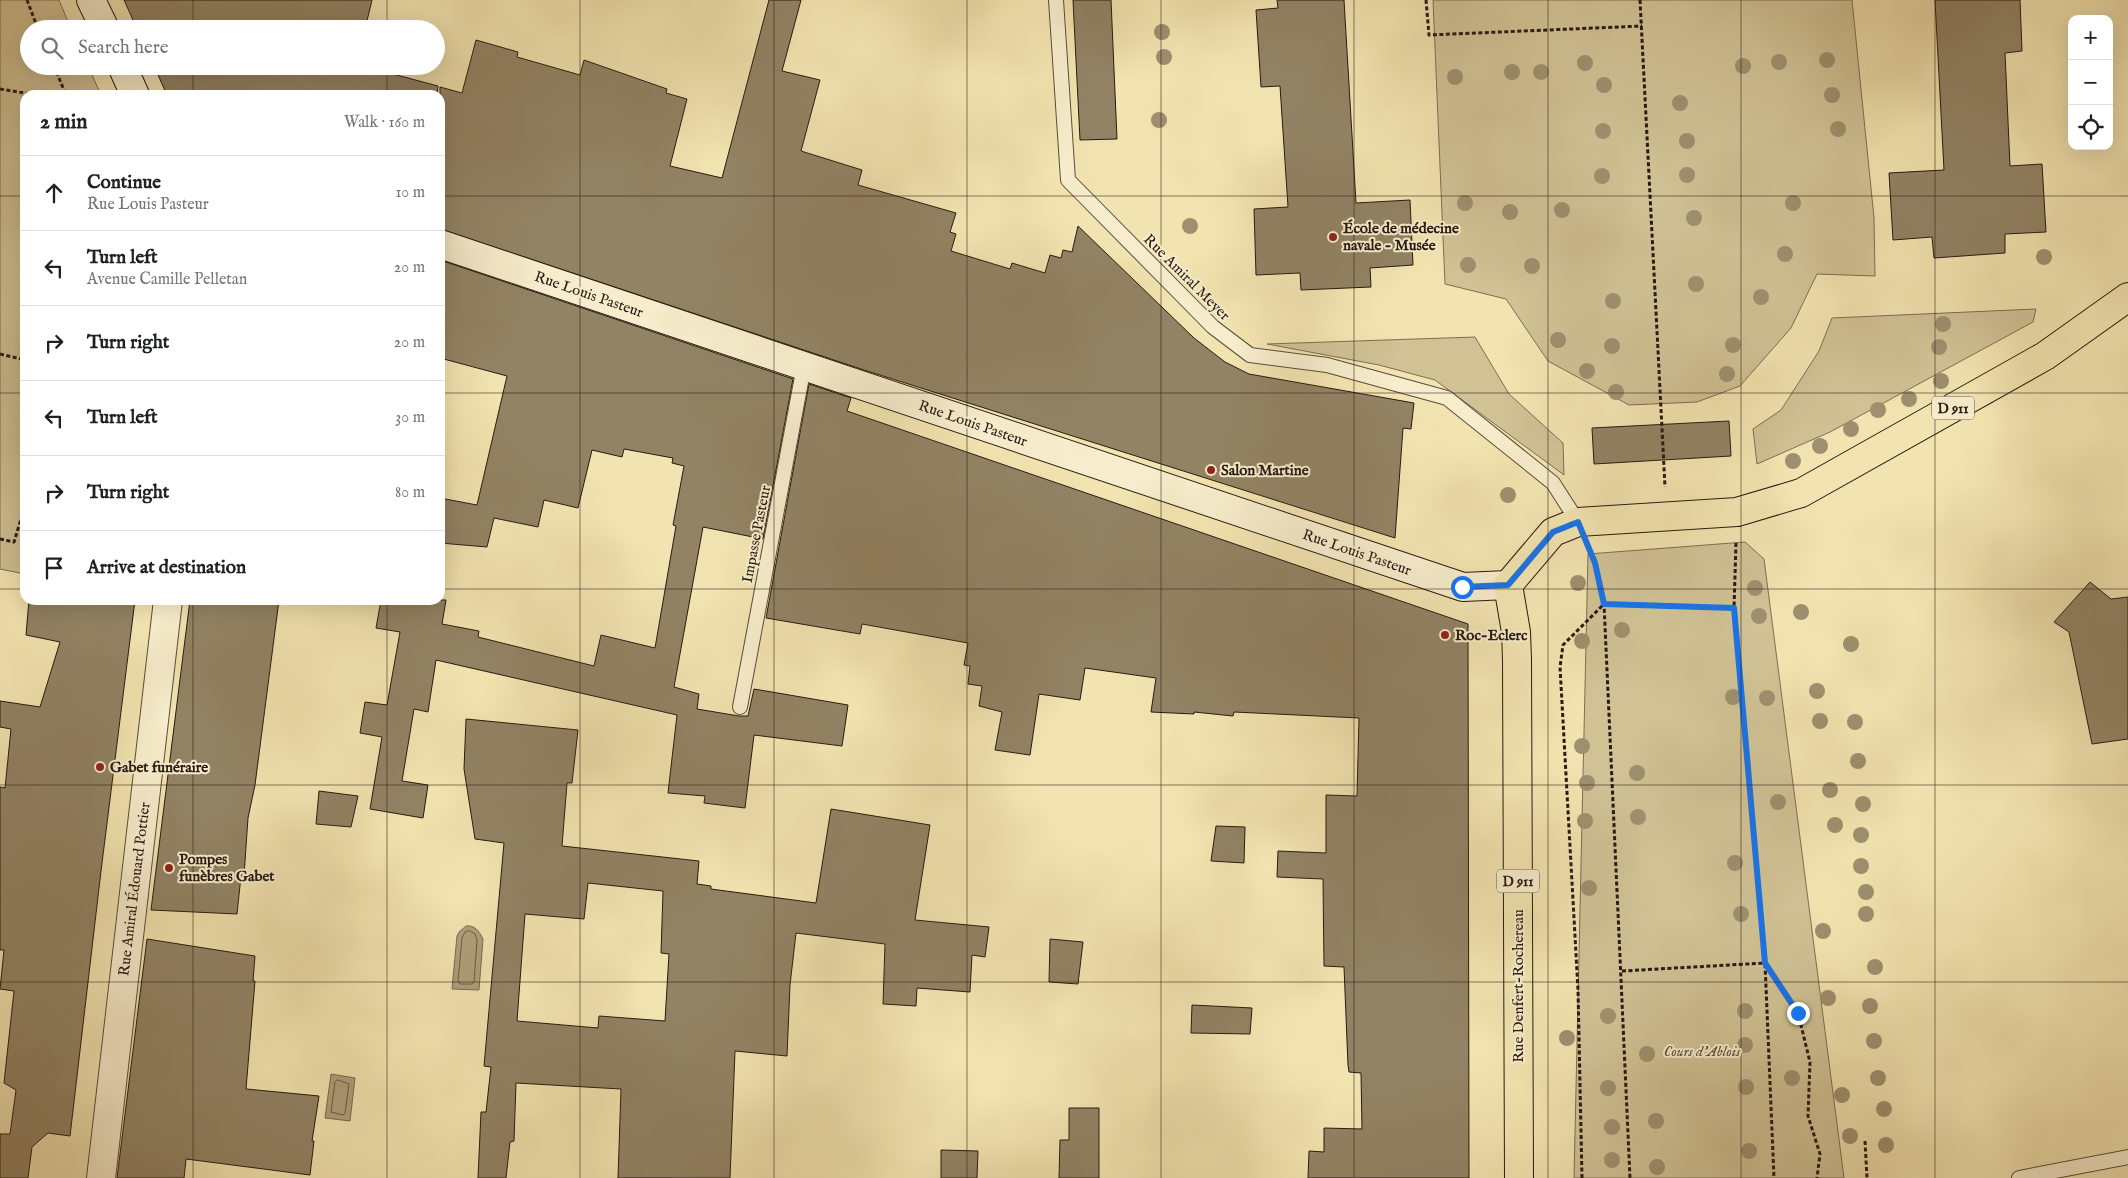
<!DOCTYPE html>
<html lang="en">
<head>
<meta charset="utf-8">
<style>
  :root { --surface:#fff; --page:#f2f2f2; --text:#202124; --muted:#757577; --line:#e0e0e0 }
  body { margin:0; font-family:"IM FELL English",serif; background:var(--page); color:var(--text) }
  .controls { position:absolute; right:15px; top:15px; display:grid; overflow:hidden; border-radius:10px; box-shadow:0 5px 20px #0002 }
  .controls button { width:45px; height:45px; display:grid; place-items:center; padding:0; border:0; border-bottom:1px solid var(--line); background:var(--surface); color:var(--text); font:25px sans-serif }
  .stop { position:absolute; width:15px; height:15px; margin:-11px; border:4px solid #1a73e8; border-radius:50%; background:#fff }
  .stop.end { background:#1a73e8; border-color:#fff; box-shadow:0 1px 5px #0008 }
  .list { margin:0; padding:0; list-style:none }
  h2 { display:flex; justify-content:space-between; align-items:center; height:65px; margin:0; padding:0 20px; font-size:21px }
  h2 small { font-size:16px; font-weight:400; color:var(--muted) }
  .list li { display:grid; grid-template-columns:32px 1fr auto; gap:15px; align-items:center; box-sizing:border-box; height:75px; padding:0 20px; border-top:1px solid var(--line) }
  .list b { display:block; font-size:19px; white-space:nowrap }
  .list p { margin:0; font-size:16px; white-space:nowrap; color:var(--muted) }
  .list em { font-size:16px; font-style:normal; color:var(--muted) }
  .icon { flex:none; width:28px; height:28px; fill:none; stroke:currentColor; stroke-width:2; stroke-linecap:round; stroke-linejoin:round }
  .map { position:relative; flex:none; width:2128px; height:1178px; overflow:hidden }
  .search { position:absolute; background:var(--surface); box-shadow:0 5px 20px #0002; left:20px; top:20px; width:425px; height:55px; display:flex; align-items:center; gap:12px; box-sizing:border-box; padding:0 18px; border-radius:28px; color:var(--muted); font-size:19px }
  .panel { position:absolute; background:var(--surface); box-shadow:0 5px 20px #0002; left:20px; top:90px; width:425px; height:515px; border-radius:15px }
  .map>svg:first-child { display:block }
</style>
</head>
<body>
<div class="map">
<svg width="2128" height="1178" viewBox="0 0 2128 1178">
  <rect width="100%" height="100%" fill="#f2e4b0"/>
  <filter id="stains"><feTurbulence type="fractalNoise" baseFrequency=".004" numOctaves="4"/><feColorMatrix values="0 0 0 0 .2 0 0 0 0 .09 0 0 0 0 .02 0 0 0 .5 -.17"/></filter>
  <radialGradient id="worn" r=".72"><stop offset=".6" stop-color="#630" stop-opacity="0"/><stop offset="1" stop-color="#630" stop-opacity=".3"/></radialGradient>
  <path fill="#d0c295" stroke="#7c6e54" d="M0 0H59L71 29H29V66H88L101 95H25V574L0 569Z
    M1433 0H1852L1874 218 1875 276 1817 274 1791 328 1740 386 1697 402 1629 405 1548 361 1506 299 1445 284Z
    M2036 309 2033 322 1830 432 1757 464 1753 429 1781 410 1819 351 1832 318Z
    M1475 337 1509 394 1563 443 1564 475 1435 380 1379 365 1267 344Z
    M1745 542 1764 559 1844 1178H1574L1588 554Z"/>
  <path fill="#ad9f7a" stroke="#786a50" d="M466 926C475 925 479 931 483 939L479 990 452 989 457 936 459 932Z
    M331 1074 355 1078 350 1121 325 1118Z"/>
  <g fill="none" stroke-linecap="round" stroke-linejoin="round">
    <path stroke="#6a5c46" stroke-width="1" d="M470 931 475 934 477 940 474 982 472 984H460L458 981 462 938 465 932Z
      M338 1080 349 1084 345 1113 343 1115 331 1112 335 1082Z"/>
  </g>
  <path fill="#918364" stroke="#281a12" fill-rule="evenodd" d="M124 0H372L365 29H137Z
    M769 0H801L782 71 820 80 801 151 862 170 858 185 956 213 950 232 956 234 951 251 1010 269 1012 263 1045 273 1050 255 1061 258 1063 250 1072 252 1078 226 1194 338 1225 362 1249 374 1414 403 1411 429 1403 428 1395 538 861 369 440 229V87L462 93 476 40 518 52 517 57 580 75 584 60 667 89 666 93 687 99 670 166 722 178Z
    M1073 0H1111L1117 139 1080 140Z
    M1277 0H1344L1356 203 1410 200 1413 265 1370 268 1371 287 1301 290 1300 273 1256 275 1254 209 1288 207 1280 86 1261 87 1256 10 1278 8Z
    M1935 0H2020L2022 51 2005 53 2010 166 2042 164 2046 232 2005 234V253L1934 258 1932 237 1893 240 1889 173 1944 170Z
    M154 66H363L438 86 437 95H167Z
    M440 260 793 379 763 539 703 527 674 687 699 694 697 709 739 716H748L754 689 848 705 842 746 754 735 745 808 704 803 705 796 668 793 677 715 436 660 428 712 414 709 402 781 428 785 423 818 370 809 382 737 360 733 365 702 387 705 400 632 376 628 381 600H446L442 624 479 631 478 637 594 666 601 635 655 648 676 526 673 525 684 466 672 463 673 458 624 449 622 457 592 450 578 508 544 500 538 527 494 518 487 547 440 543V498L477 505 507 376 440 358Z
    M809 384 851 398 847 411 1468 624 1469 1178H1308L1309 1151 1324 1152V1128L1362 1129 1361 1073 1349 1072 1348 1065 1344 967 1324 966 1323 879 1277 877 1278 851 1326 853V795L1357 796 1359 718 1234 712 1233 716 1194 712V714L1151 712 1156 678 1085 668 1080 700 1039 694 1030 755 995 750 1002 712 979 706 982 686 968 684 970 666 964 665 968 643 862 624 860 634 766 618Z
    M1729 421 1731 456 1594 464 1592 428Z
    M2090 582 2111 599 2128 597V739L2092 744 2069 632 2054 622Z
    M29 600H135L101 871 70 1136 48 1133 32 1147 28 1178H0V1134H10L16 1090 4 1083 14 991 0 989 4 950H0V787L5 788 11 729 0 727V701L40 707 60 642 26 635Z
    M190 600H279L255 785 248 818 244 876H241L237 914 151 910Z
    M466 719 578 730 572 783H567L562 846 699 861 697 884 711 886V889L816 903 831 809 930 825 915 920 989 927 985 957 972 955 970 992 917 988 916 1006 883 1004 885 944 796 933 790 985 787 1056 735 1051 730 1178H618L621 1089 516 1083 514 1141 510 1142 506 1178H478L481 1112H486L491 1067 484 1066 504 843 475 839 464 769ZM588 883 663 891 661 953 669 954 665 1021 599 1016 598 1028 517 1021 525 914 584 919Z
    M319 791 358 796 351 827 316 824Z
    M1216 826 1245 827 1244 863 1211 861Z
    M147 939 255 956 253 981H255L246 1089 319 1096 312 1141H314L310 1175 186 1159 184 1178H117Z
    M1050 939 1083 942 1078 984 1049 982Z
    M1192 1005 1252 1008 1250 1034 1191 1033Z
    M1069 1108H1099V1178H1059L1060 1140H1069Z
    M941 1150 978 1151 977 1178H941Z"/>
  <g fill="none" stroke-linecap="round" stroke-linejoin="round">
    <g stroke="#5a4c3a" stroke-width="16">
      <path id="lane" d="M1056 0 1068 180 1213 327 1250 355 1327 365 1447 398 1553 483 1578 522
        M740 707 804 366
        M2019 1178 2128 1157"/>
    </g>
    <g stroke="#5a4c3a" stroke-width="30">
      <path id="street" d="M101 1178 168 600"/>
    </g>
    <g stroke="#281a12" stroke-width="30">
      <path id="secondary" d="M91 0 105 29
        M122 66 135 95
        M440 244 1463 587 1508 585"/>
    </g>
    <g stroke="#281a12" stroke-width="30">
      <path id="primary" d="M1519 1178 1517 660 1516 632 1508 585 1553 532 1578 522 1737 512 1801 493 2045 356 2128 297"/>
    </g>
    <path stroke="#281a12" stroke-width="3" stroke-dasharray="4 2.5" stroke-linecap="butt" d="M27 0 38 29
      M1426 0 1429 35 1642 26
      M1640 0 1665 487
      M54 66 66 95
      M0 89 37 95
      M0 354 25 360
      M0 539 14 542 25 506
      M1736 543 1734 608 1765 963 1774 1178
      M1591 552 1595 563 1604 604 1630 1178
      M1622 971 1765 963 1798 1013 1810 1062 1808 1116 1820 1154 1817 1178
      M1865 1141 1867 1178
      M1582 1178 1578 990 1560 667 1563 645 1604 604 1734 608"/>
    <use href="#lane" stroke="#f7edcc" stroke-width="14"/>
    <use href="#street" stroke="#f7edcc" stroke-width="28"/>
    <use href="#secondary" stroke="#f7edcc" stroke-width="28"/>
    <use href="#primary" stroke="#f2e4b0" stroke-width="28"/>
  </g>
  <g fill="#9e906f">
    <circle cx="1162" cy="32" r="8"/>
    <circle cx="1164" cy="57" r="8"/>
    <circle cx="1827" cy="60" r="8"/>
    <circle cx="1779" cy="62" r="8"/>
    <circle cx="1585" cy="63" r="8"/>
    <circle cx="1743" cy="66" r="8"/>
    <circle cx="1512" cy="72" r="8"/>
    <circle cx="1541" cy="72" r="8"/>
    <circle cx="1455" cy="77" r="8"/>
    <circle cx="1604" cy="85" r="8"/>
    <circle cx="1832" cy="95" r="8"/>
    <circle cx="1680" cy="103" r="8"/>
    <circle cx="1159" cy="120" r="8"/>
    <circle cx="1838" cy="129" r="8"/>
    <circle cx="1603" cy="131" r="8"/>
    <circle cx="1687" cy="141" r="8"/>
    <circle cx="1687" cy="175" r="8"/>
    <circle cx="1602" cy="176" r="8"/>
    <circle cx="1465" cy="203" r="8"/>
    <circle cx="1793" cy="203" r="8"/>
    <circle cx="1562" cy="210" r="8"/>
    <circle cx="1510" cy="212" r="8"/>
    <circle cx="1694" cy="218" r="8"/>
    <circle cx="1190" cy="226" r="8"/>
    <circle cx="1785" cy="254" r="8"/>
    <circle cx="2044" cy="257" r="8"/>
    <circle cx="1468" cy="265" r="8"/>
    <circle cx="1532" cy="266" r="8"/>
    <circle cx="1696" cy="284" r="8"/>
    <circle cx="1761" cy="297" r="8"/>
    <circle cx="1613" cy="301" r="8"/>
    <circle cx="1943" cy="324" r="8"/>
    <circle cx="1558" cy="340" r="8"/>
    <circle cx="1733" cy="345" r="8"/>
    <circle cx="1612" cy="346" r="8"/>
    <circle cx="1939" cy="347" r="8"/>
    <circle cx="1587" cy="371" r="8"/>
    <circle cx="1727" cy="374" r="8"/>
    <circle cx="1941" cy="381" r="8"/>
    <circle cx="1616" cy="392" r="8"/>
    <circle cx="1909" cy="399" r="8"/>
    <circle cx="1878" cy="410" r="8"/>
    <circle cx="1851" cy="429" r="8"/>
    <circle cx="1820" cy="446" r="8"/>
    <circle cx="1793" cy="461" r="8"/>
    <circle cx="1508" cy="495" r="8"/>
    <circle cx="1578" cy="583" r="8"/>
    <circle cx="1755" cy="588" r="8"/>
    <circle cx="1801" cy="612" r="8"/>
    <circle cx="1759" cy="616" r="8"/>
    <circle cx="1622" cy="630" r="8"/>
    <circle cx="1582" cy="641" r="8"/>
    <circle cx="1851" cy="644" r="8"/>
    <circle cx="1817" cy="691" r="8"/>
    <circle cx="1733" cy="697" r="8"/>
    <circle cx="1767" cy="698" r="8"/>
    <circle cx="1820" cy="721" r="8"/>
    <circle cx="1855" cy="722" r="8"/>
    <circle cx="1582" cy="746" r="8"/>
    <circle cx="1858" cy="761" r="8"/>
    <circle cx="1637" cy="773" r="8"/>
    <circle cx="1587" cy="783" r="8"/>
    <circle cx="1830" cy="790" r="8"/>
    <circle cx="1778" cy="802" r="8"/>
    <circle cx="1863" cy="804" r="8"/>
    <circle cx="1638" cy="817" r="8"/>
    <circle cx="1585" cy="821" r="8"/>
    <circle cx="1835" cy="825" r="8"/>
    <circle cx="1861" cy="835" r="8"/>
    <circle cx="1735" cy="863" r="8"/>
    <circle cx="1861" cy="866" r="8"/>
    <circle cx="1589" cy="888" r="8"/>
    <circle cx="1866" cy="892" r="8"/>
    <circle cx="1741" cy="914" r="8"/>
    <circle cx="1866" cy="914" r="8"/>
    <circle cx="1823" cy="931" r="8"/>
    <circle cx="1875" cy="967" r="8"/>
    <circle cx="1828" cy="998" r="8"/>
    <circle cx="1870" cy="1006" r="8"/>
    <circle cx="1745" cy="1011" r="8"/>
    <circle cx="1608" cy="1016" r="8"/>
    <circle cx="1567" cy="1038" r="8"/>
    <circle cx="1874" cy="1041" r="8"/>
    <circle cx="1745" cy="1045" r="8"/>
    <circle cx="1647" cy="1054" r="8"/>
    <circle cx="1792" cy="1078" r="8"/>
    <circle cx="1878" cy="1078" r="8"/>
    <circle cx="1746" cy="1087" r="8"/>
    <circle cx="1608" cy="1088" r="8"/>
    <circle cx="1842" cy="1095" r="8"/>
    <circle cx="1884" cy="1109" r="8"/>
    <circle cx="1656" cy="1121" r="8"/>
    <circle cx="1612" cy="1127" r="8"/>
    <circle cx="1850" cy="1136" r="8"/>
    <circle cx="1886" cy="1145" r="8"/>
    <circle cx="1749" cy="1151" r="8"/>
    <circle cx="1612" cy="1160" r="8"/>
    <circle cx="1657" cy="1167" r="8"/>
  </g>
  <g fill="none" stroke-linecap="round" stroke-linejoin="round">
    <path stroke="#1a73e8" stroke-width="6" d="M1462 587 1508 585 1553 532 1578 522 1595 563 1604 604 1734 608 1765 963 1798 1013"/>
  </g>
  <path fill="none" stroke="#281a12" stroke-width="1" stroke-opacity="0.55" d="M193 0V29M387 0V29M580 0V1178M774 0V1178M967 0V1178M1161 0V1178M1354 0V1178M1548 0V1178M1741 0V1178M1935 0V1178M193 66V95M387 66V95M0 196H25M440 196H2128M0 393H25M440 393H2128M0 589H25M440 589H2128M193 600V1178M387 600V1178M0 785H2128M0 982H2128"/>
  <g fill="#8f2418" stroke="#f7edcc" stroke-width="2">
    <circle cx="1333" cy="237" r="5"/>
    <circle cx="1211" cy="470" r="5"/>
    <circle cx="1445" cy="635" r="5"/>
    <circle cx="100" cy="767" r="5"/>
    <circle cx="169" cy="868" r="5"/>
  </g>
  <g text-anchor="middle" stroke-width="4" stroke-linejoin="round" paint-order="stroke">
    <g fill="#f7edcc" stroke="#66594a" stroke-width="1">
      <rect x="1932" y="396.5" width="42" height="23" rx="4"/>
      <rect x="1497" y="869.5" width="42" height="23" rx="4"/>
    </g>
    <g font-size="14" font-weight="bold" fill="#281a12">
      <text x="1953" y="413">D 911</text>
      <text x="1518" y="886">D 911</text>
    </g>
    <g font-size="15" font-weight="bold" fill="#281a12" stroke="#f7edcc" text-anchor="start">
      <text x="1343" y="233">École de médecine<tspan x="1343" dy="17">navale - Musée</tspan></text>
      <text x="1221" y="475">Salon Martine</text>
      <text x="1455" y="640">Roc-Eclerc</text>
      <text x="110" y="772">Gabet funéraire</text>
      <text x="179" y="864">Pompes<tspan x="179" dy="17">funèbres Gabet</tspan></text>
    </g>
    <g font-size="15" fill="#281a12" stroke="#f7edcc">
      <text transform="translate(1187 277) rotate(45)" y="5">Rue Amiral Meyer</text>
      <text transform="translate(589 294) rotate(19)" y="5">Rue Louis Pasteur</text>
      <text transform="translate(973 423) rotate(19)" y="5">Rue Louis Pasteur</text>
      <text transform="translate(756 534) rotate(-79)" y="5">Impasse Pasteur</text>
      <text transform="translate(1357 552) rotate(19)" y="5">Rue Louis Pasteur</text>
      <text transform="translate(134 889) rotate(-83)" y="5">Rue Amiral Édouard Pottier</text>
      <text transform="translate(1518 986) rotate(-90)" y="5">Rue Denfert-Rochereau</text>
    </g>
    <g font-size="15" font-style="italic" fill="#5a4c39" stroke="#f7edcc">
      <text x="1702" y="1056">Cours d'Ablois</text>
    </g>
  </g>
  <rect width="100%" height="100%" filter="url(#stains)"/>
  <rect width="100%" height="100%" fill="url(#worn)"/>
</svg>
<div class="controls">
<button>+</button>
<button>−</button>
<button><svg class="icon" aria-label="locate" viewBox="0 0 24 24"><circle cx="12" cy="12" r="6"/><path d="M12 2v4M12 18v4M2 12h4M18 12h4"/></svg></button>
</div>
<div class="stop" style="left:1462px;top:587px"></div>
<div class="stop end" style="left:1798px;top:1013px"></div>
<div class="search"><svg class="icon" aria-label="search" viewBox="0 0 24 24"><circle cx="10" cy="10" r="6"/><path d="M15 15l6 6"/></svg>Search here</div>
<section class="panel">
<h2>2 min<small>Walk · 160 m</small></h2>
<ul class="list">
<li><svg class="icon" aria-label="ahead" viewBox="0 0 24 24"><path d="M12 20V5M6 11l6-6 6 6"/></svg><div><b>Continue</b><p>Rue Louis Pasteur</p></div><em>10 m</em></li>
<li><svg class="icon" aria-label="left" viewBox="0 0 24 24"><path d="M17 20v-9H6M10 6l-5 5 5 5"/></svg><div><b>Turn left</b><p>Avenue Camille Pelletan</p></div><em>20 m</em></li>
<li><svg class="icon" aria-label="right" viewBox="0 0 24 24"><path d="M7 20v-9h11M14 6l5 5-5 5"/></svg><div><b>Turn right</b></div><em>20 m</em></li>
<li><svg class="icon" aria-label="left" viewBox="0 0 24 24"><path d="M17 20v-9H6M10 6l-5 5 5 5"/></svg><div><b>Turn left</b></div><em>30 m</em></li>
<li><svg class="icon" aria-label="right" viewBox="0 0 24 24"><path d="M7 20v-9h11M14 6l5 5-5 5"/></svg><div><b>Turn right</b></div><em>80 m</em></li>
<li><svg class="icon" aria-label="arrive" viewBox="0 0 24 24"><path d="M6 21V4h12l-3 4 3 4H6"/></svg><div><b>Arrive at destination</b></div></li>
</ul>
</section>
</div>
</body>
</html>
